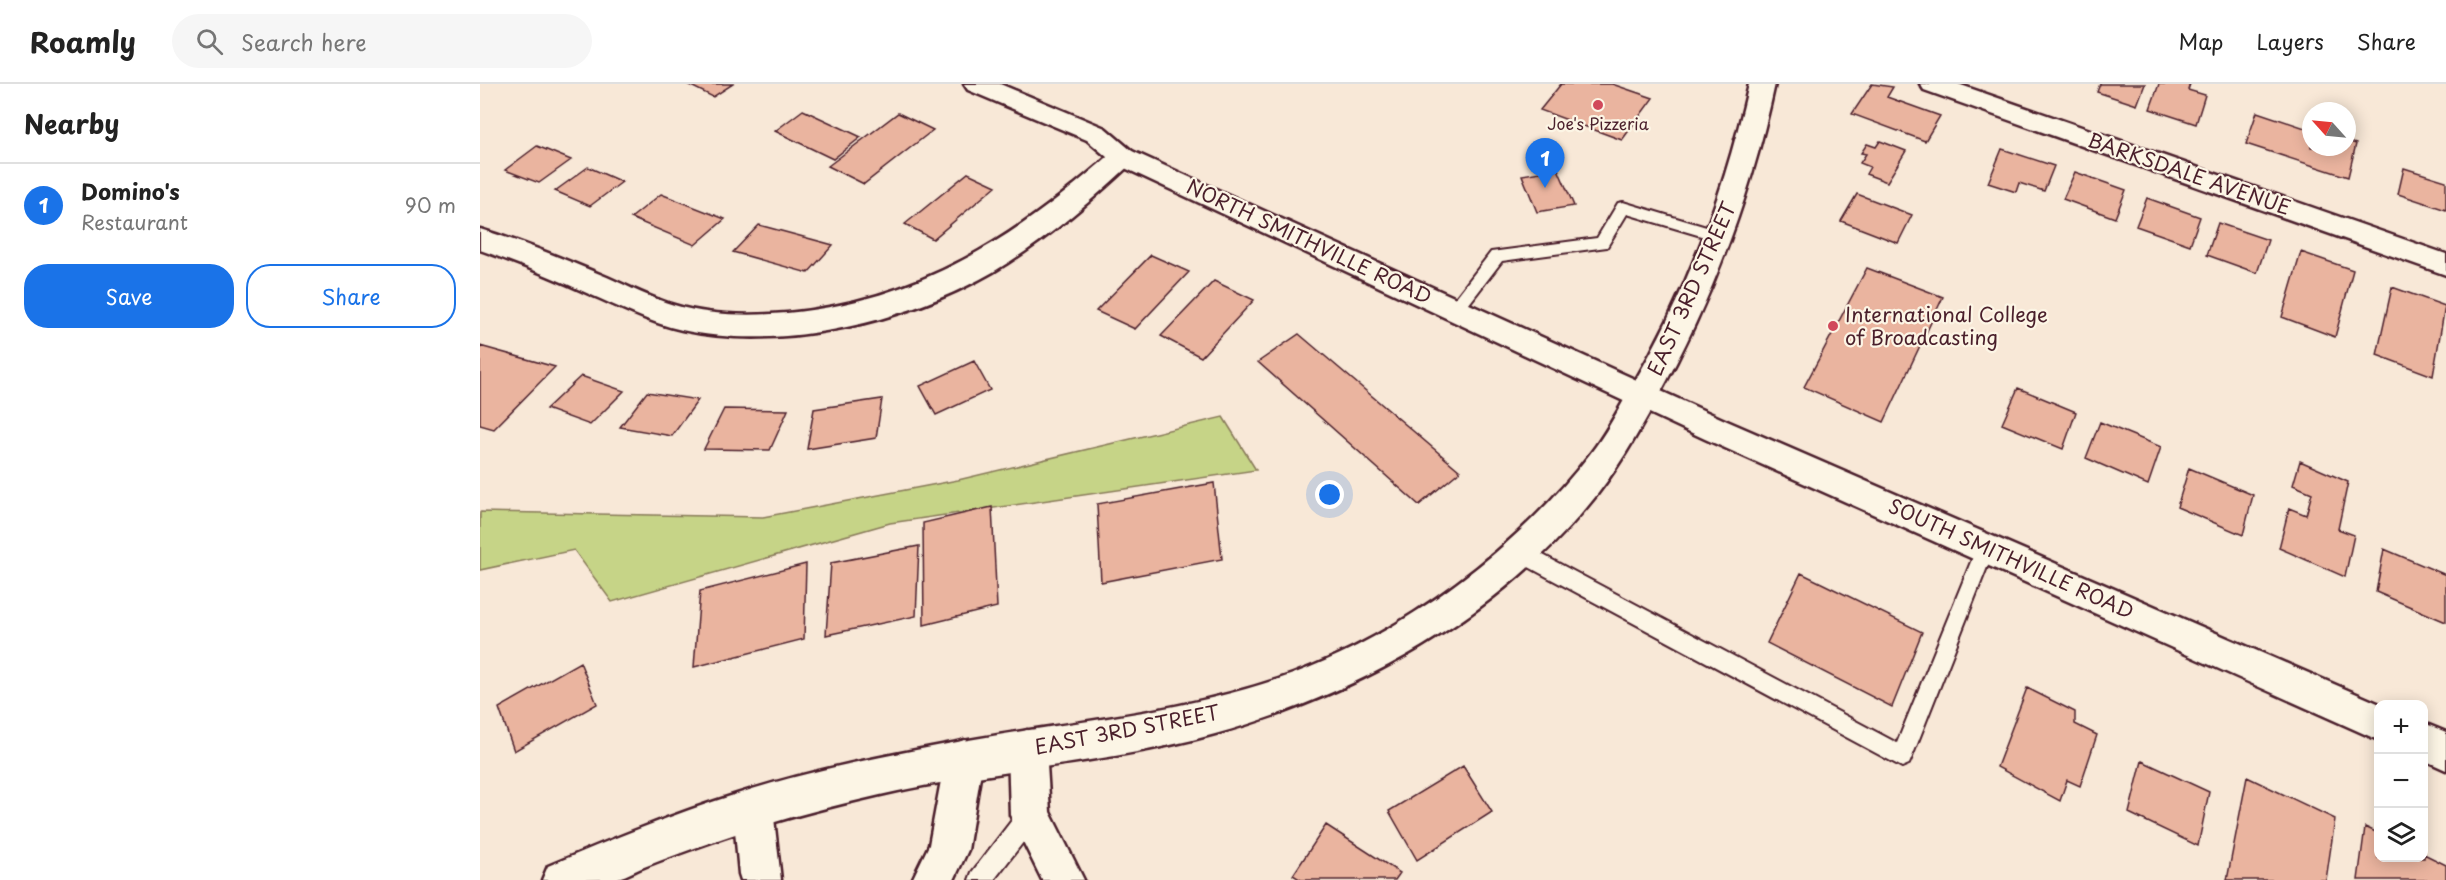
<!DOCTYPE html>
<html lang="en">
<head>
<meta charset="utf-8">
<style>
  :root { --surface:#fff; --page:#f6f6f6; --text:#222; --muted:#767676; --line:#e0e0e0; --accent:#1a73e8 }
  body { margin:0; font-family:"Playpen Sans",sans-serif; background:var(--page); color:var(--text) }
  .controls { position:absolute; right:18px; bottom:18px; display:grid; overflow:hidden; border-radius:12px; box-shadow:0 3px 15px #0003 }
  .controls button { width:54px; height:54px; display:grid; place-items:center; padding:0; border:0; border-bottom:2px solid var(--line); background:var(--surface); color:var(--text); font:30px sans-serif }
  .compass { position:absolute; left:1822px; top:18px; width:54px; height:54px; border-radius:50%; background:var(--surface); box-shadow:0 3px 15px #0003; rotate:297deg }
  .you { position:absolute; left:850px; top:411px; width:21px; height:21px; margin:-15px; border:4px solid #fff; border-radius:50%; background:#1a73e8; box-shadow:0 0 0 9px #1a73e833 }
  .badge { display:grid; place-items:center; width:39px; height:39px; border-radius:50%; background:var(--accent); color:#fff; font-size:20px; font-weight:700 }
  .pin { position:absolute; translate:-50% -50px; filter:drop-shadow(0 2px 3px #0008) }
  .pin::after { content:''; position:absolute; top:32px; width:21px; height:18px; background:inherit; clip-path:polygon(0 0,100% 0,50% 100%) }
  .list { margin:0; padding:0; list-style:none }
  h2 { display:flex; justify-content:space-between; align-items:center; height:78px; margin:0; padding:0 24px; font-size:26px }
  h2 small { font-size:20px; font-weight:400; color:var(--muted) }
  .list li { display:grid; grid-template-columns:39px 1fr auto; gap:18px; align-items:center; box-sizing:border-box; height:84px; padding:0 24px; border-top:2px solid var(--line) }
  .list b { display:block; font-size:22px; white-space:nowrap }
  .list p { margin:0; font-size:20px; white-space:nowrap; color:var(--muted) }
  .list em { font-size:20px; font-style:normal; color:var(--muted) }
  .actions { display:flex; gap:12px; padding:18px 24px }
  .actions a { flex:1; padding:14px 0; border:2px solid var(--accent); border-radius:24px; text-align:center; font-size:21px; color:var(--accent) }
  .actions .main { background:var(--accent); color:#fff }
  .icon { flex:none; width:33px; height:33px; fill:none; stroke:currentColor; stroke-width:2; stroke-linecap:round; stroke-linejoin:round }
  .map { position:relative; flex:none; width:1966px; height:796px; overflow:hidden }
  header { display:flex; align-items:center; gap:36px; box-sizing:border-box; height:84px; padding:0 30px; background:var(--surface); border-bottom:2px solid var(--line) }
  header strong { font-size:28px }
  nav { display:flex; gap:33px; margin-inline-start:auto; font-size:21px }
  .search { width:420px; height:54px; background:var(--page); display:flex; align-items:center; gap:15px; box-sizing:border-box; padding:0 21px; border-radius:33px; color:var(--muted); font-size:22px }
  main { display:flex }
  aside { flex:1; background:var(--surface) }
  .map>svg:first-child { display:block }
</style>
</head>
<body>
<header>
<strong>Roamly</strong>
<div class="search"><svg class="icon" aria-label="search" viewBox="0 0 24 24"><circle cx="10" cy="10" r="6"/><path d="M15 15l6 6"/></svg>Search here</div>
<nav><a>Map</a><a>Layers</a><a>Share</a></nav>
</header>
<main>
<aside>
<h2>Nearby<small></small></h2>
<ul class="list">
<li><span class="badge">1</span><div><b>Domino's</b><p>Restaurant</p></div><em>90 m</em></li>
</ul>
<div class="actions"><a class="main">Save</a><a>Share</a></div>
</aside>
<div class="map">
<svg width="1966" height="796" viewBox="0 0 1966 796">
  <rect width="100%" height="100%" fill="#f8e8d7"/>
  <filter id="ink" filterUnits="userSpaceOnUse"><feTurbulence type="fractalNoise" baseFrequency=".0167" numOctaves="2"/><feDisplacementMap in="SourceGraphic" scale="12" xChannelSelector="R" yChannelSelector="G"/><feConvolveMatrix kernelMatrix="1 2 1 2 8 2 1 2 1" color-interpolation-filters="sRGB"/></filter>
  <g filter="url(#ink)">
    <path fill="#c6d487" stroke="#887a59" stroke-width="1.5" d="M743 333 776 386 410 439 132 518 94 466 0 486V428L283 433 478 396Z"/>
    <path fill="#eab49f" stroke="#4a1f2b" stroke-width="1.5" d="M207 0H253L233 13Z
      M1081 0H1132L1173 14 1142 56 1060 26Z
      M1392 0 1413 3 1407 13 1460 32 1445 57 1372 30Z
      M1620 0H1665L1657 21 1617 8Z
      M1679 0H1710L1708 6 1725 11 1716 40 1670 25Z
      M323 26 381 53 353 75 295 47Z
      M1777 28 1831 46V63H1867V57L1876 60 1868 93 1766 60Z
      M418 29 453 46 384 100 348 82Z
      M1400 57 1426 67 1407 98 1386 90 1390 83 1380 79 1386 70 1381 69 1387 60 1396 63Z
      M57 62 91 76 59 99 25 86Z
      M1522 65 1574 82 1564 107 1539 99 1536 108 1508 99Z
      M108 83 142 98 110 122 75 107Z
      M1924 84 1966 97V126L1918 110Z
      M1078 85 1094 122 1057 128 1042 91Z
      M1595 88 1646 106 1635 134 1583 115Z
      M488 89 516 102 453 155 425 140Z
      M181 110 245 135 215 161 151 134Z
      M1377 110 1432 131 1418 159 1361 137Z
      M1667 114 1720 133 1710 161 1656 142Z
      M1738 139 1788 156 1777 189 1727 171Z
      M279 141 353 161 328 189 253 168Z
      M1821 168 1873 186 1855 253 1802 233Z
      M671 171 709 188 655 245 616 227Z
      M1387 184 1463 213 1404 338 1324 303Z
      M734 197 774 216 721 273 681 252Z
      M1912 203 1965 222 1953 292 1897 271Z
      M819 250 980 387 939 421 778 278Z
      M0 262 75 283 14 345 0 341Z
      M494 277 510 306 456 331 440 302Z
      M101 292 144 307 110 341 66 325Z
      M1538 304 1596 328 1583 365 1522 340Z
      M167 308 218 316 192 352 140 343Z
      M402 315 396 354 327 365 334 325Z
      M244 325 308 326 290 366 224 365Z
      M1620 338 1681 363 1668 401 1606 374Z
      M1820 377 1868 398 1858 445 1874 451 1865 493 1799 464 1809 424 1826 431 1832 409 1813 401Z
      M1709 384 1773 411 1763 451 1697 423Z
      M734 399 742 475 621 498 617 420Z
      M512 423 517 523 444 541 443 439Z
      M439 462 436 532 346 551 351 479Z
      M1904 465 1966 491V538L1896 508Z
      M326 480 324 555 214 583 220 507Z
      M1321 489 1442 548 1412 623 1287 559Z
      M100 578 117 620 34 667 19 624Z
      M1547 604 1595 628V640L1617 651 1600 702 1587 696 1580 717 1517 683Z
      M1662 677 1729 708 1718 762 1649 729Z
      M983 682 1012 728 937 776 909 727Z
      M1767 693 1855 735 1846 796H1747Z
      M846 741 920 789 915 796H821L813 791Z
      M1885 743 1898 749V774H1944V770L1966 781V796H1878Z"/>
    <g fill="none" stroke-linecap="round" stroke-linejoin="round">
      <g stroke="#4a1f2b" stroke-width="4">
        <path id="service" d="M1143 118 1243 148 1246 152 1243 156 1238 157 1147 130 1127 163 1022 177 982 229H970L968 225 970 221 1011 168 1117 154 1138 119Z
          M1506 455 1513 457 1515 463 1432 673 1429 680 1422 683 1032 474 1030 468 1032 462 1039 460 1046 462 1417 659 1497 463 1499 457Z
          M550 720 558 723 561 731 558 739 514 796H489L492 788 542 723Z"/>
      </g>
      <g stroke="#4a1f2b" stroke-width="5">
        <path id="minor" d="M1440 0H1478L1966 170V191L1444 6Z
          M643 64 652 67 656 73 652 79C609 119 564 158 513 188 426 238 302 268 202 246 170 239 140 223 109 210 74 194 37 179 0 166V145C43 158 86 176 127 193 149 203 171 214 194 221 229 232 271 232 307 229 440 216 536 154 634 67Z
          M547 646 561 652 566 665 570 728 604 796H562L530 731 528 665 533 652Z
          M484 656 498 662 503 675 488 766 474 796H432L449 761 465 675 470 662Z
          M273 705 287 711 293 725 301 796H261L259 790 253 725 259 711Z"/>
      </g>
      <g stroke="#4a1f2b" stroke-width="5">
        <path id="secondary" d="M484 0H520L625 44 652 67 1247 337 1900 620H1898V656L1225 355 634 79 607 56 488 6Z
          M1944 639 1966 648V686L1944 676Z"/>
      </g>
      <g stroke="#4a1f2b" stroke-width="5">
        <path id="primary" d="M1269 0H1295C1271 112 1232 216 1177 315 1156 353 1135 390 1107 423 1012 536 876 611 735 650 631 679 523 685 418 707 355 721 292 737 232 758 209 766 186 774 164 783 154 787 144 793 134 795 114 796 83 796 62 796L68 782C130 756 193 730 257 710 324 688 393 674 462 661 580 638 699 631 813 590 924 549 1038 464 1110 370 1126 350 1138 326 1151 304 1207 209 1245 107 1269 0Z"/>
      </g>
      <use href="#service" fill="#fcf5e5" fill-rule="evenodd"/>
      <use href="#minor" fill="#fcf5e5" fill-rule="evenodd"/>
      <use href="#secondary" fill="#fcf5e5" fill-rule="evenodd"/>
      <use href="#primary" fill="#fcf5e5" fill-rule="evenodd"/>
    </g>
  </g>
  <g fill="#d1495b" stroke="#fcf5e5" stroke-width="2">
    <circle cx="1118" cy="21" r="6"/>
    <circle cx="1353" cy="242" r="6"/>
  </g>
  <g text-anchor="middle" stroke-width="4.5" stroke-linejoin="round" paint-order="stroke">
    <g font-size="16" fill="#4a1f2b" stroke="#fcf5e5">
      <text x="1118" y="46">Joe's Pizzeria</text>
    </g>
    <g font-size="20" fill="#4a1f2b" stroke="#fcf5e5">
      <text transform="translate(1709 90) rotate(19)" y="7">BARKSDALE AVENUE</text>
      <text transform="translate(829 158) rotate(25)" y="7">NORTH SMITHVILLE ROAD</text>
      <text transform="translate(1212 205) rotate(-66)" y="7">EAST 3RD STREET</text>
      <text transform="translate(1531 475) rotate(24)" y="7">SOUTH SMITHVILLE ROAD</text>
      <text transform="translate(647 646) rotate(-11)" y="7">EAST 3RD STREET</text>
    </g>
    <g font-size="20" fill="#4a1f2b" stroke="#fcf5e5" text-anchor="start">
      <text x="1365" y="238">International College<tspan x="1365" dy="23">of Broadcasting</tspan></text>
    </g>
  </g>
</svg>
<div class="controls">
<button>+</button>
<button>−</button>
<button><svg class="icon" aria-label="layers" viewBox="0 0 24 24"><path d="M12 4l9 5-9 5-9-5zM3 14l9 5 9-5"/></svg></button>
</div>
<svg class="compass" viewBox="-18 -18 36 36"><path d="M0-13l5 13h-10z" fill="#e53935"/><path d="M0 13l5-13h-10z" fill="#767676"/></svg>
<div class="you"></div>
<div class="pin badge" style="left:1065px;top:104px">1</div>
</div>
</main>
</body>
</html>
